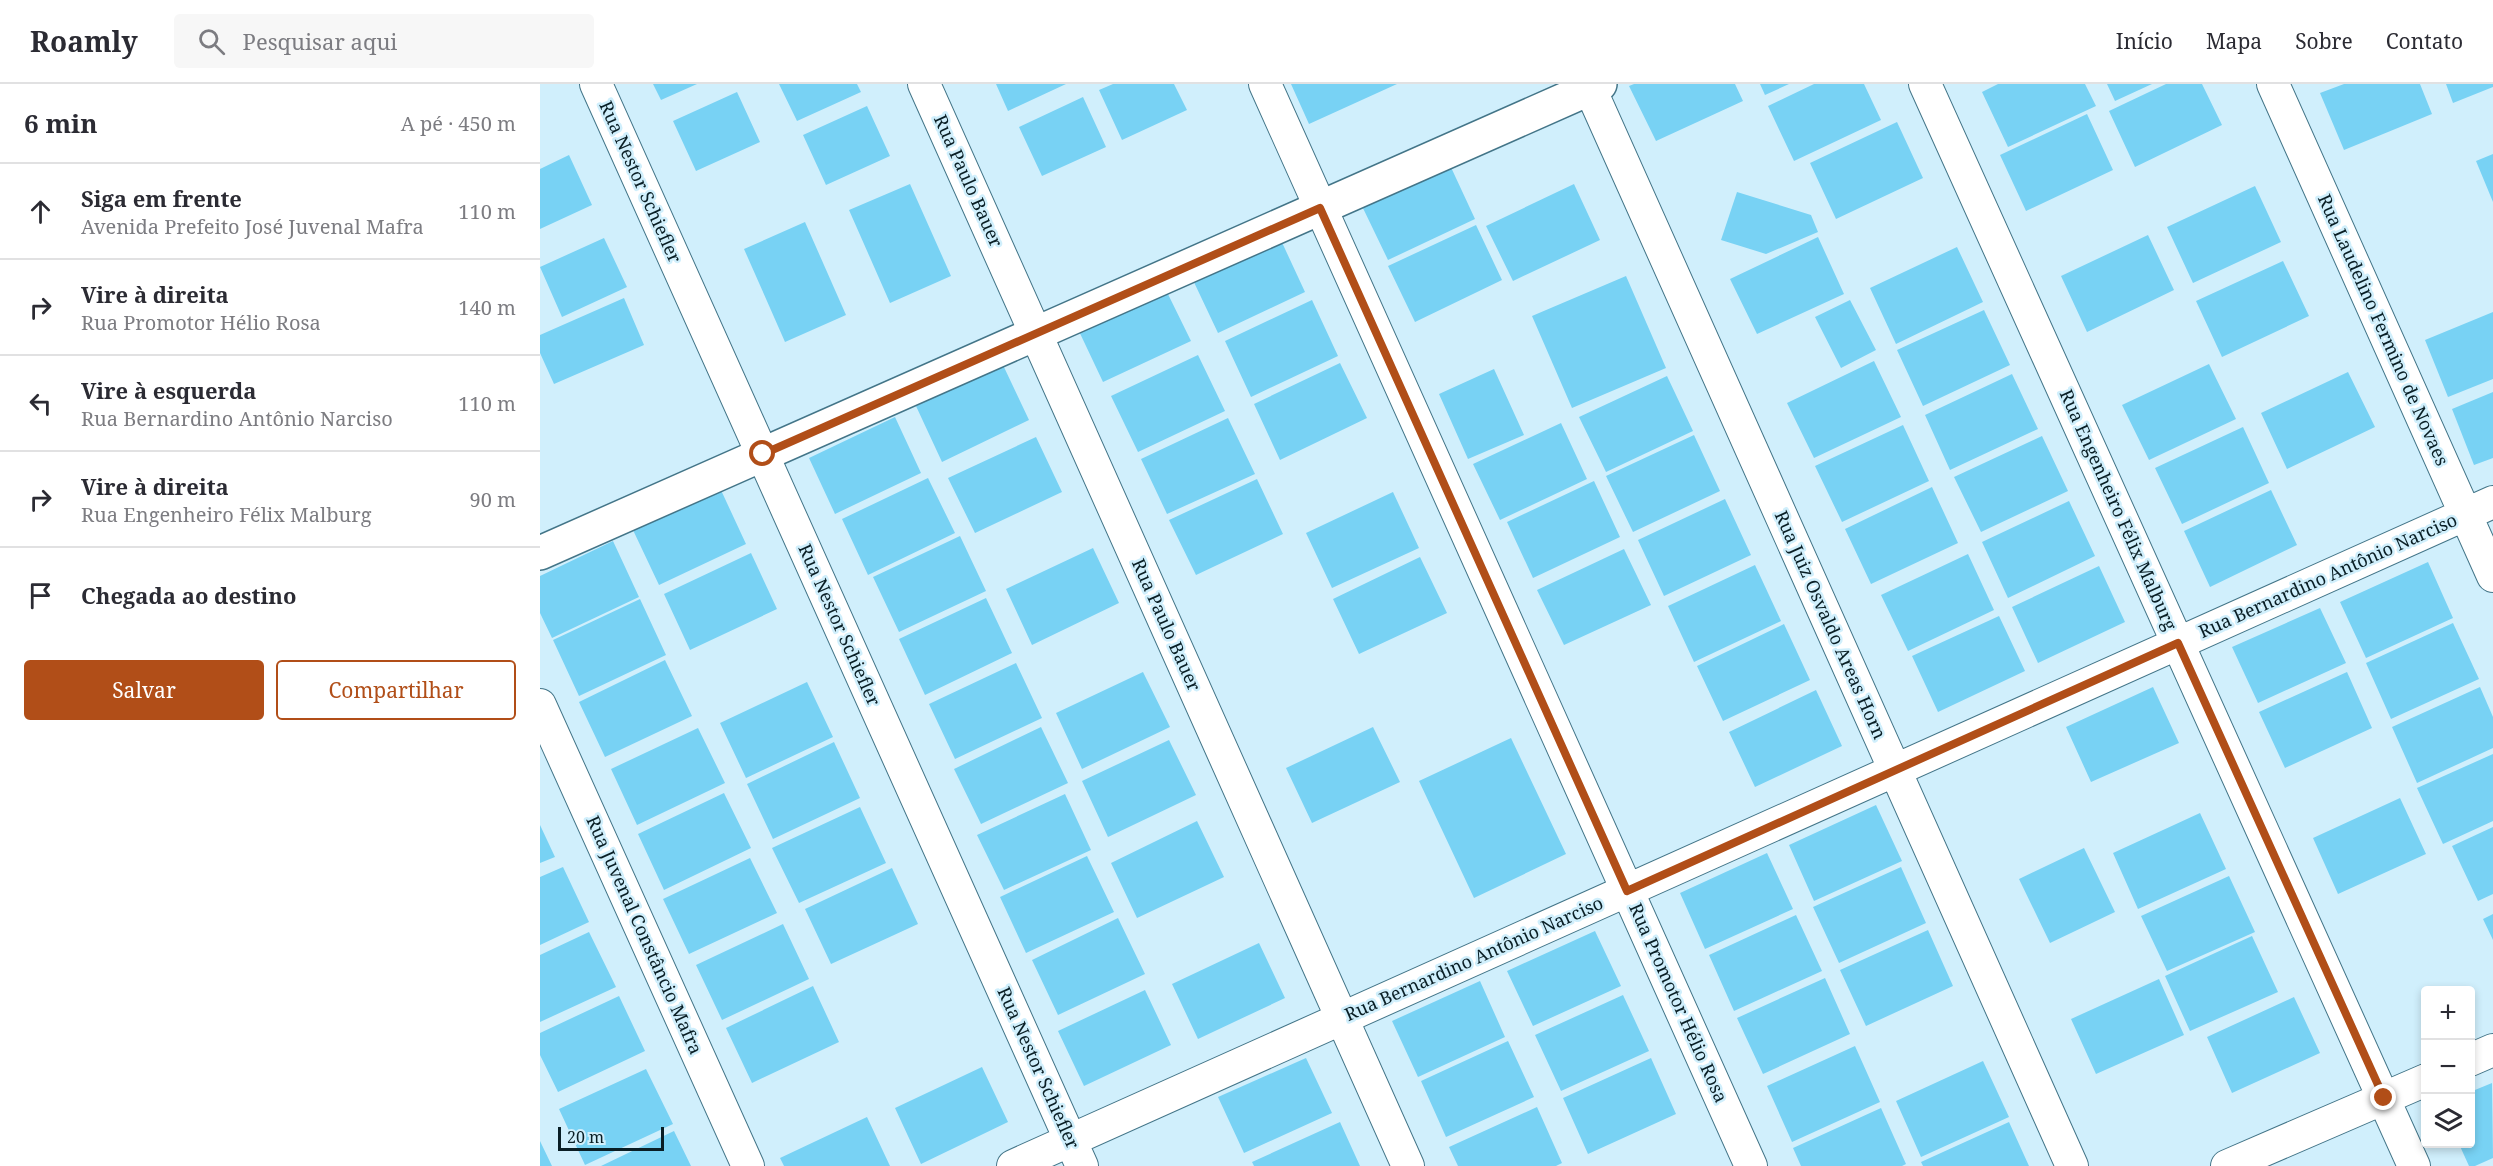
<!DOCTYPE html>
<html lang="pt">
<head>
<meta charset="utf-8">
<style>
  :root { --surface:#fff; --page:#f7f7f7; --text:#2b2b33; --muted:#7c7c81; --line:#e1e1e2; --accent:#b14e18 }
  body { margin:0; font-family:"Noto Serif",serif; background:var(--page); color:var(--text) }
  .controls { position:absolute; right:18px; bottom:18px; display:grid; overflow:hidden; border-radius:6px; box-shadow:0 3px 9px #0003 }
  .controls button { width:54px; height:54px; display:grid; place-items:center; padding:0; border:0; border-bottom:2px solid var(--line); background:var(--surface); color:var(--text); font:30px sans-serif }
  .scale { position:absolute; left:18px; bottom:15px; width:106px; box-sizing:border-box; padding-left:6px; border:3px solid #091e25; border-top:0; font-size:16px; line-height:21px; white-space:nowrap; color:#091e25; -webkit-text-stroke:4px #d0effc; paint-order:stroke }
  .stop { position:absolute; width:18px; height:18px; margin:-14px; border:4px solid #b14e18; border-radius:50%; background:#fff }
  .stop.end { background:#b14e18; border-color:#fff; box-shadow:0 2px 6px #0008 }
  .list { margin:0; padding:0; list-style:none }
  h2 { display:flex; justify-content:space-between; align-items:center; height:78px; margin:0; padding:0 24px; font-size:26px }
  h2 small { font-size:20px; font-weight:400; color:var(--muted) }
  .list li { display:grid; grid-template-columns:39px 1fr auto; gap:18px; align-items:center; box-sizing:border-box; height:96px; padding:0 24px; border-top:2px solid var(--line) }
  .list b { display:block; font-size:22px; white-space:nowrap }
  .list p { margin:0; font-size:20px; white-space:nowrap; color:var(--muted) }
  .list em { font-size:20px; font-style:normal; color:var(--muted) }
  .actions { display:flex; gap:12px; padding:18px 24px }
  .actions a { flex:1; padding:14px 0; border:2px solid var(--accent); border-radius:6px; text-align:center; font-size:21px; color:var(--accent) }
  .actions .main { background:var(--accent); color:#fff }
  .icon { flex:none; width:33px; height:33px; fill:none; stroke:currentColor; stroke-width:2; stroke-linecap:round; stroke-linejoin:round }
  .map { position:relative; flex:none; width:1953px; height:1082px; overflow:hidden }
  header { display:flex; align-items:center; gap:36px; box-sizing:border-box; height:84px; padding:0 30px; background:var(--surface); border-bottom:2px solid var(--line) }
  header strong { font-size:28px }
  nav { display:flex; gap:33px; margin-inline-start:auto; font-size:21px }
  .search { width:420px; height:54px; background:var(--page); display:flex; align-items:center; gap:15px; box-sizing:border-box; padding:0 21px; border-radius:6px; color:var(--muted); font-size:22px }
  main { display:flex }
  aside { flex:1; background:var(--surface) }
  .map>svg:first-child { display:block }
</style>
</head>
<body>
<header>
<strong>Roamly</strong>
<div class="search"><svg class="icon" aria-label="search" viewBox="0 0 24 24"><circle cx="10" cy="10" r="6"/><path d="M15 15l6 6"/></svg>Pesquisar aqui</div>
<nav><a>Início</a><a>Mapa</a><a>Sobre</a><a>Contato</a></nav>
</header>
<main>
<aside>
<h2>6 min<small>A pé · 450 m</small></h2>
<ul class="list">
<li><svg class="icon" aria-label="ahead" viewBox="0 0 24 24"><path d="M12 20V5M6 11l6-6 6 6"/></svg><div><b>Siga em frente</b><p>Avenida Prefeito José Juvenal Mafra</p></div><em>110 m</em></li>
<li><svg class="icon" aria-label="right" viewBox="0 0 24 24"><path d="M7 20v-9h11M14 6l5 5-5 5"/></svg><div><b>Vire à direita</b><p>Rua Promotor Hélio Rosa</p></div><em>140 m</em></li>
<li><svg class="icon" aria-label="left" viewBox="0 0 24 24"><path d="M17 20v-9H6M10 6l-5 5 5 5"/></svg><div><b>Vire à esquerda</b><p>Rua Bernardino Antônio Narciso</p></div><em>110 m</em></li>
<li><svg class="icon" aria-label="right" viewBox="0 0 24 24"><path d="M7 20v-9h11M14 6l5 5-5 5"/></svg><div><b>Vire à direita</b><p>Rua Engenheiro Félix Malburg</p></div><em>90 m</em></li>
<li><svg class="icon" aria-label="arrive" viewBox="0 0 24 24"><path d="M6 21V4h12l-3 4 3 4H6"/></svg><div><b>Chegada ao destino</b></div></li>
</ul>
<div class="actions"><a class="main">Salvar</a><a>Compartilhar</a></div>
</aside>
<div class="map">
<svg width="1953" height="1082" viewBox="0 0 1953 1082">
  <rect width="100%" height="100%" fill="#d0effc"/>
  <path fill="#78d2f4" d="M113 0H157L121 16Z
    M239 0H317L321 8 257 37Z
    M456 0H526L468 27Z
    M573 0H634L647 26 582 56 559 6Z
    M751 0H857L769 40Z
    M1094 0H1195L1203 17 1116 57 1089 2Z
    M1220 0H1249L1225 11Z
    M1274 0H1324L1341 36 1254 77 1228 22Z
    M1458 0H1545L1556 22 1468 63 1442 8Z
    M1567 0H1612L1575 17Z
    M1626 0H1662L1682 41 1595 83 1569 27Z
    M1804 0H1880L1892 30 1804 66 1780 9Z
    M1906 0H1953V3L1913 19Z
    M197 8 220 58 156 87 133 37Z
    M543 13 566 63 502 92 479 43Z
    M327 22 350 72 286 101 263 51Z
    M1547 30 1573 86 1486 127 1460 71Z
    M1357 38 1383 94 1296 135 1270 79Z
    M1953 70V118L1936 77Z
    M29 71 52 121 0 145V85Z
    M909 79 935 135 848 176 821 120Z
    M370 100 411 192 350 219 309 126Z
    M1034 100 1060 156 973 197 946 142Z
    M1715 102 1741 158 1653 199 1627 143Z
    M1197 108 1271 131 1278 148 1226 170 1181 156Z
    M265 138 306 231 245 258 204 165Z
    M936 141 962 196 875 238 848 182Z
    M1608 151 1634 206 1547 248 1521 192Z
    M739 152 765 208 678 249 652 194Z
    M1278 153 1304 210 1217 250 1190 195Z
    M64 154 87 203 22 233 0 183Z
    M1417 163 1443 218 1356 260 1330 204Z
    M1743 177 1769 232 1682 273 1656 217Z
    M1086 192 1126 284 1032 324 992 232Z
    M624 202 651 257 563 298 537 243Z
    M84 214 104 261 14 300 0 269V251Z
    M772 216 798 272 711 313 685 257Z
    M1310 216 1336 266 1301 284 1275 233Z
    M1444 226 1470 281 1383 322 1357 266Z
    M1953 228V295L1908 313 1885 256Z
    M658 271 685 327 598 368 571 312Z
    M1334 277 1361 333 1274 374 1247 319Z
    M800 279 827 334 740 376 714 320Z
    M1669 280 1696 335 1609 376 1582 321Z
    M463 281 489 336 402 378 376 322Z
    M954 285 984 351 928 375 899 310Z
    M1808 288 1835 343 1747 385 1721 329Z
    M1472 290 1498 345 1410 386 1385 331Z
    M1127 292 1153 347 1066 388 1039 333Z
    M1953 308V374L1934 381 1912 325Z
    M355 333 381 389 295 430 269 374Z
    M688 334 715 390 627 430 601 375Z
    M1021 339 1047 395 960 436 933 380Z
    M1363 341 1389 397 1302 438 1275 382Z
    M1703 343 1729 399 1642 440 1615 384Z
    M1154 351 1180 407 1093 448 1066 392Z
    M1502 352 1528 407 1441 448 1414 393Z
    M496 353 522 408 435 449 408 394Z
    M388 394 415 449 328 491 302 435Z
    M717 395 743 450 656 491 629 436Z
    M1054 397 1080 453 993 494 967 438Z
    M1392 403 1418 459 1331 500 1305 445Z
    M180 404 206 460 119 501 93 446Z
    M1731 406 1757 461 1670 503 1644 447Z
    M853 408 879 464 792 504 766 449Z
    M1185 415 1211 471 1124 512 1098 456Z
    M1529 417 1555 472 1468 514 1442 458Z
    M420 452 446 507 359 548 333 493Z
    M73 457 99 513 12 554 0 529V492Z
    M553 464 579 519 492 561 466 505Z
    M1084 465 1111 521 1024 561 997 506Z
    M211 469 237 525 150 566 124 510Z
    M1428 470 1454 526 1368 567 1341 511Z
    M880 473 907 529 819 570 793 515Z
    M1888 478 1913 534 1826 574 1800 518Z
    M1215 481 1241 537 1154 578 1128 522Z
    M1559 482 1585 538 1498 579 1472 523Z
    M446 514 472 569 385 611 359 555Z
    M100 515 126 571 39 612 13 556Z
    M1780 524 1806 579 1718 619 1692 563Z
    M1459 532 1485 587 1398 628 1372 572Z
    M1913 539 1939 595 1851 635 1826 579Z
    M1244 540 1270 596 1183 637 1157 582Z
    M125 576 152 632 65 673 39 618Z
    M476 579 502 634 415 675 389 620Z
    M603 588 630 643 542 685 516 629Z
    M1807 588 1832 644 1745 684 1719 628Z
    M267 598 293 653 206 694 180 639Z
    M1613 603 1639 659 1551 698 1526 643Z
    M1940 603 1953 633V664L1877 699 1852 643Z
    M1276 606 1302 662 1215 703 1189 648Z
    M501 643 528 699 441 740 414 685Z
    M833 643 860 698 772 739 746 684Z
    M158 644 185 699 97 741 71 685Z
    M971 654 1026 770 934 814 879 697Z
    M629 656 656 711 568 753 542 697Z
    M294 658 320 714 233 755 207 700Z
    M1953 670V737L1903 760 1877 704Z
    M184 709 211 764 124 806 98 750Z
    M525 710 551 766 464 806 437 751Z
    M1860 714 1886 770 1798 810 1773 754Z
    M1336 721 1362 777 1274 817 1249 761Z
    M320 723 346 779 259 819 232 764Z
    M1660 729 1686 785 1598 825 1573 769Z
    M657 737 684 793 597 834 571 779Z
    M0 741 15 773 0 779Z
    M1953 743V810L1938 817 1912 762Z
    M1544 764 1575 828 1510 859 1479 795Z
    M1227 769 1253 825 1165 865 1140 809Z
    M547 772 574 828 486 869 460 813Z
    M210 774 237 829 149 870 123 815Z
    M23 783 49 838 0 861V793Z
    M1361 783 1386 839 1299 879 1273 823Z
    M352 784 378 840 291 880 265 825Z
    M1689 792 1715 848 1627 887 1601 832Z
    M1953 830V856L1943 835Z
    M1256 831 1282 887 1194 927 1169 871Z
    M578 834 605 890 518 931 492 876Z
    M243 840 269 895 182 936 156 881Z
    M1388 846 1413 902 1326 942 1300 886Z
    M1055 847 1081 902 993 942 967 887Z
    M49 848 76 903 0 938V871Z
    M1712 852 1738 908 1650 947 1625 892Z
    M719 859 745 914 658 955 632 900Z
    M1285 894 1310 950 1223 990 1197 934Z
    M1619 895 1644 951 1556 990 1531 935Z
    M940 897 965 953 878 993 852 937Z
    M273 902 299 958 212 999 186 944Z
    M605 906 631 961 544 1002 518 947Z
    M1083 911 1109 967 1021 1007 995 951Z
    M79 912 105 967 18 1008 0 971V949Z
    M1754 913 1780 969 1692 1009 1667 953Z
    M968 957 994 1013 906 1053 881 997Z
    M1315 962 1340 1018 1252 1058 1227 1002Z
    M766 974 792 1029 704 1069 678 1013Z
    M1111 974 1136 1030 1048 1070 1023 1014Z
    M1443 977 1469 1033 1381 1073 1356 1017Z
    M442 983 468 1038 381 1080 355 1024Z
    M106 985 133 1040 45 1081 19 1025Z
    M1952 999 1953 1074 1935 1082H1929L1919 1060H1930V1008Z
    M997 1023 1022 1079 1016 1082H918L909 1063Z
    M1341 1024 1366 1080 1362 1082H1261L1253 1064Z
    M327 1033 350 1082H244L240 1074Z
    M800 1038 820 1082H714L712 1078Z
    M1469 1038 1489 1082H1383L1381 1078Z
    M134 1047 151 1082H61Z
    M0 1057 12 1082H0Z"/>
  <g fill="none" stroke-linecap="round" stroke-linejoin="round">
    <g stroke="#437588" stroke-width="34">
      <path id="street" d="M56 0 542 1082
        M384 0 868 1082
        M725 0 1211 1082
        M1048 0 1532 1082
        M1385 0 1874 1082
        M1733 0 1953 492
        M0 621 208 1082
        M1930 976 1953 966
        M473 1082 1953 418
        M1687 1082 1886 996"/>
    </g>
    <g stroke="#437588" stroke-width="36">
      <path id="secondary" d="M0 469 1060 0"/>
    </g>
    <use href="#street" stroke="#fff" stroke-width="32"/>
    <use href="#secondary" stroke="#fff" stroke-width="33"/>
  </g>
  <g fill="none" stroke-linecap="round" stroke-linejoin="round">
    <path stroke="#b14e18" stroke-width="8" d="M223 370 780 124 1087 807 1638 559 1844 1014"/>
  </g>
  <g text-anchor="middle" stroke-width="5" stroke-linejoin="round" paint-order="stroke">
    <g font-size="18" fill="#091e25" stroke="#d0effc">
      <text transform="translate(428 97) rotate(66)" y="6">Rua Paulo Bauer</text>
      <text transform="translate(100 98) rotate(66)" y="6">Rua Nestor Schiefler</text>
      <text transform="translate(1843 246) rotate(66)" y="6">Rua Laudelino Fermino de Novaes</text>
      <text transform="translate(1578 426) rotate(66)" y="6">Rua Engenheiro Félix Malburg</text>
      <text transform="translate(1788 492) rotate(-24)" y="6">Rua Bernardino Antônio Narciso</text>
      <text transform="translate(299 541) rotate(66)" y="6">Rua Nestor Schiefler</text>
      <text transform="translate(626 541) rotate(66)" y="6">Rua Paulo Bauer</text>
      <text transform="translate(1290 541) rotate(66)" y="6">Rua Juiz Osvaldo Areas Horn</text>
      <text transform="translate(104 851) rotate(66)" y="6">Rua Juvenal Constâncio Mafra</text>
      <text transform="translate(934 875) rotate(-24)" y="6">Rua Bernardino Antônio Narciso</text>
      <text transform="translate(1138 919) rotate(66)" y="6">Rua Promotor Hélio Rosa</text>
      <text transform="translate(498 984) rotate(66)" y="6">Rua Nestor Schiefler</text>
    </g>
  </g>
</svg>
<div class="controls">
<button>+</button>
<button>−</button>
<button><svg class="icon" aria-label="layers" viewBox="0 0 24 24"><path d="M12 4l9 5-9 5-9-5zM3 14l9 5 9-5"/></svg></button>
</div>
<div class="scale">20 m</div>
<div class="stop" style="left:223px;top:370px"></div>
<div class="stop end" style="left:1844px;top:1014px"></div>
</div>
</main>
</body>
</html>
